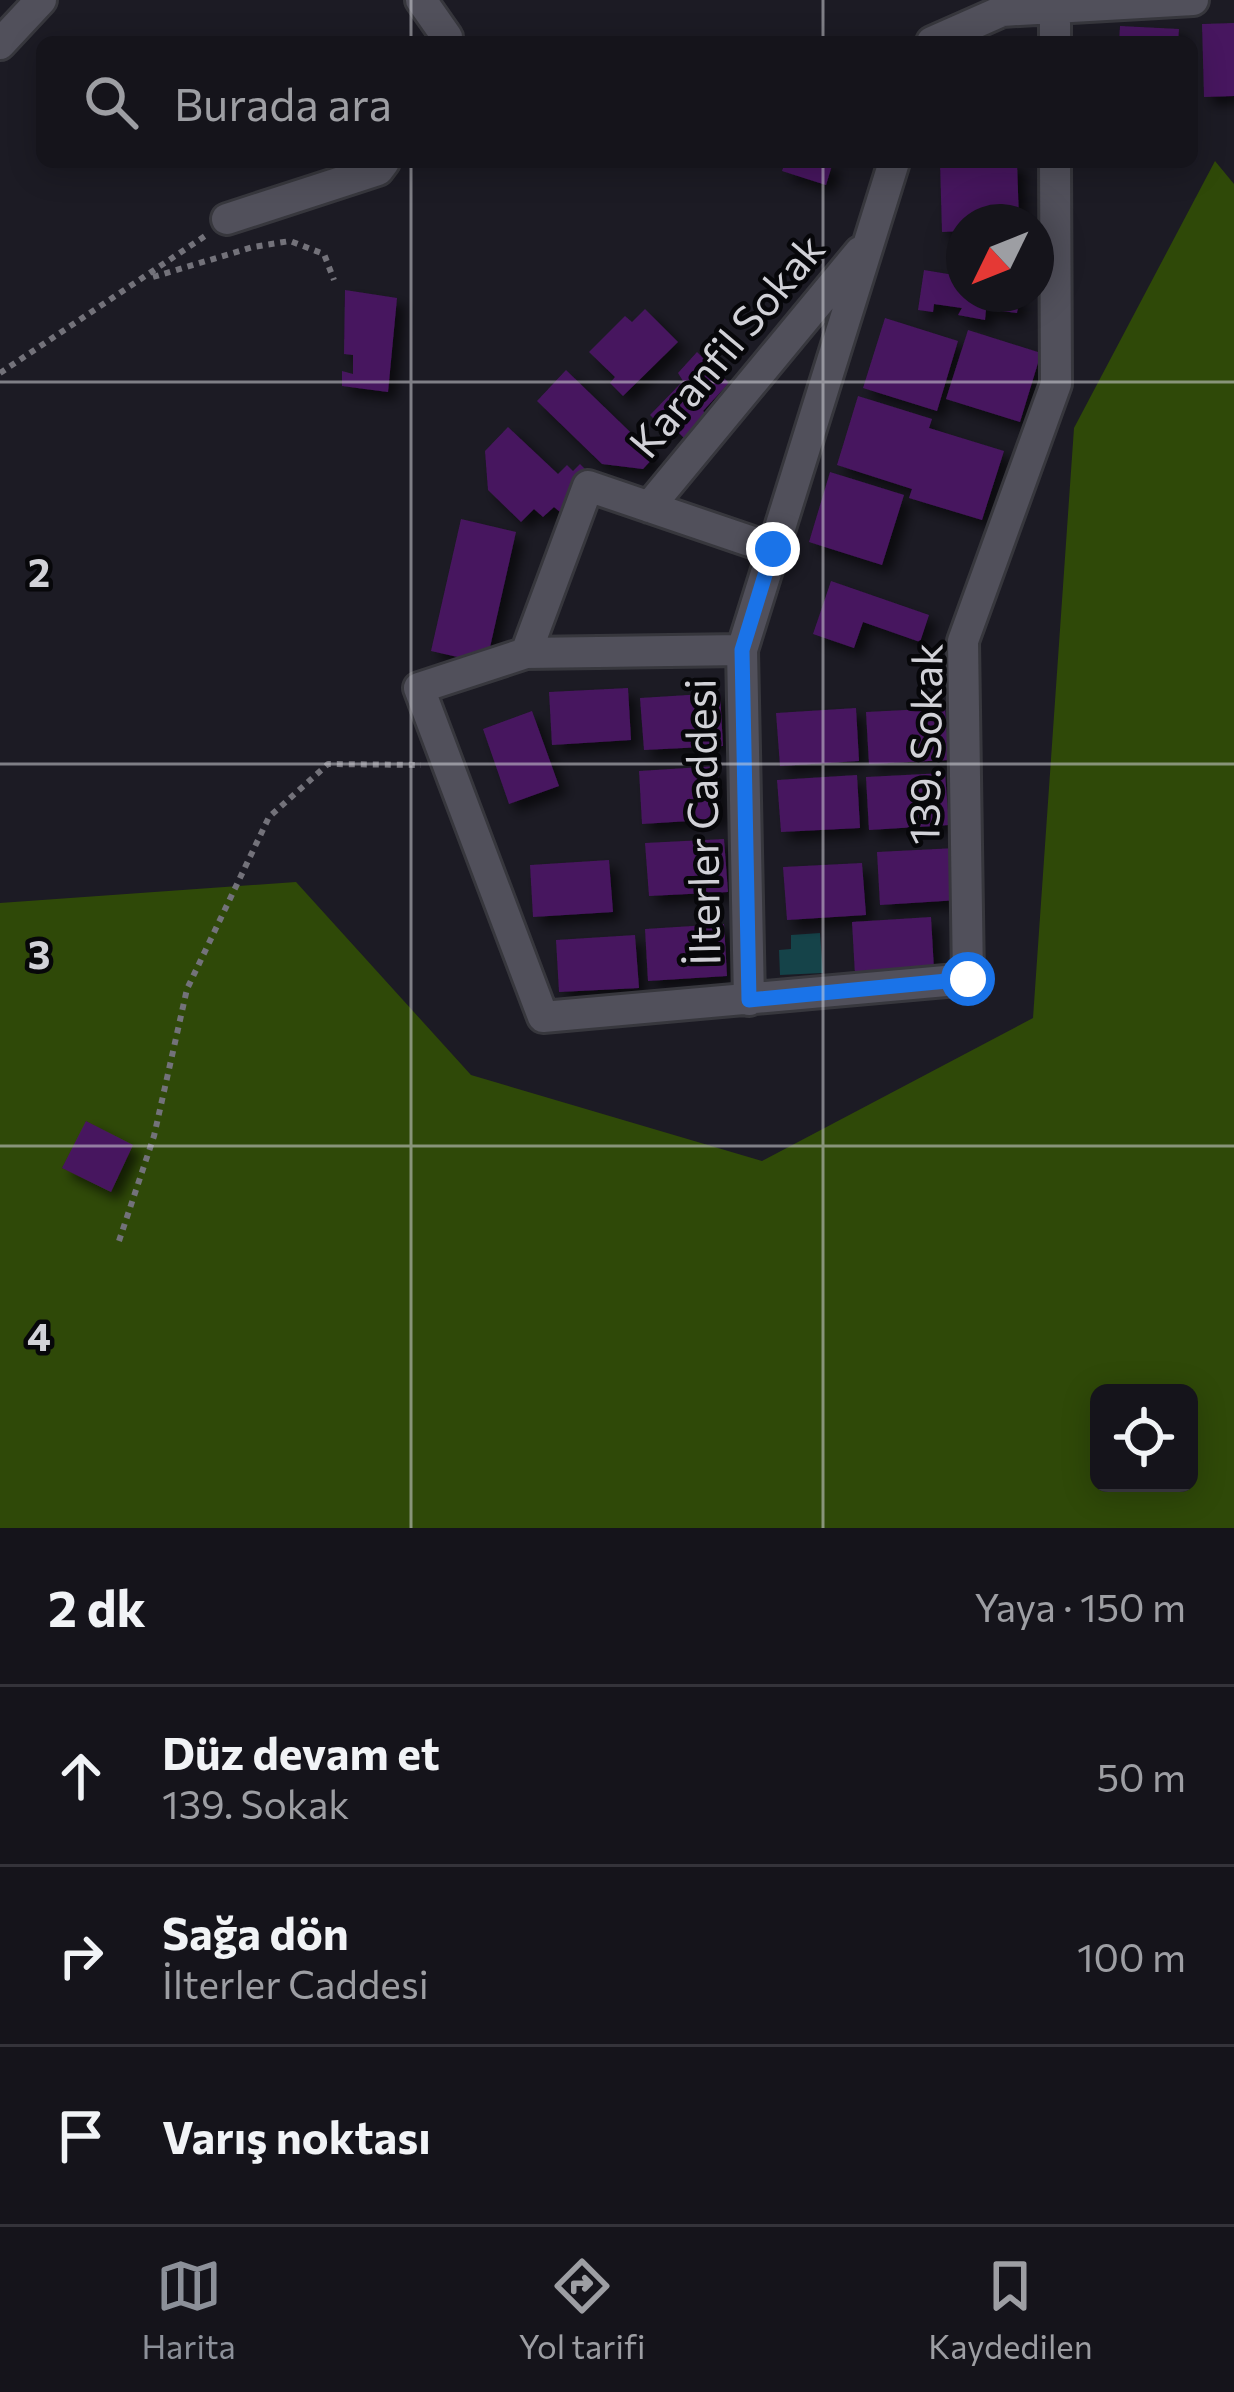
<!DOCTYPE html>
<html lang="tr">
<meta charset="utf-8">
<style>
:root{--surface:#15141b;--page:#222128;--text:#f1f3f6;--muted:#9d9ea3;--line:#34333a;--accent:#8c9099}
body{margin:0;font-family:Commissioner,sans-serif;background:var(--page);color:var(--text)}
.controls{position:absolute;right:36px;bottom:36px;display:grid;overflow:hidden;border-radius:18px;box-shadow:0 6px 30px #0003}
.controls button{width:108px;height:108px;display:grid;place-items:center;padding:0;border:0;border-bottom:3px solid var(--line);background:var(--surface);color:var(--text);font:60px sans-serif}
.compass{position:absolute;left:946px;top:204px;width:108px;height:108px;border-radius:50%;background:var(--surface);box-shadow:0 6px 30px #0003;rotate:227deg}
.stop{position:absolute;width:36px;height:36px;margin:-27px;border:9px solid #1a73e8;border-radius:50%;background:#fff}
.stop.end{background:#1a73e8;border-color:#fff;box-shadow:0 3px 12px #0008}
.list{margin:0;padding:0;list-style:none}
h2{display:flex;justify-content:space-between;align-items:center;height:156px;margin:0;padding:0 48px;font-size:51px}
h2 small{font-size:39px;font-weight:400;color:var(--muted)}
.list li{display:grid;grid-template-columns:78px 1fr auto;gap:36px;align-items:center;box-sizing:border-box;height:180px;padding:0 48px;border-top:3px solid var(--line)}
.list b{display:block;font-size:45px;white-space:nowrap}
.list p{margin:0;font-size:39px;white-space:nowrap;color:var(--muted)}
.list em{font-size:39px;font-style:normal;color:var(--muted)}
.icon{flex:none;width:66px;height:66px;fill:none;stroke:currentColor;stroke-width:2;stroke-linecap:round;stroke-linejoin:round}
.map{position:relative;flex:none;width:1234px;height:1528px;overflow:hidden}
.search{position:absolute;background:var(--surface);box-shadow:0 6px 30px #0003;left:36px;right:36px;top:36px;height:132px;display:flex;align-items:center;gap:30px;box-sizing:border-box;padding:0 42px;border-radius:18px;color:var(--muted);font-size:45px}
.sheet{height:696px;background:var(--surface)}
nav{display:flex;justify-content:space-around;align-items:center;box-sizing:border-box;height:168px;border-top:3px solid var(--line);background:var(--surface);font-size:33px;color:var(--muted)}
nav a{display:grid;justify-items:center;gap:6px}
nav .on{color:var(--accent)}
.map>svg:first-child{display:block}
.green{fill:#2f4908;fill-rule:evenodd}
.water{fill:#154349}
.building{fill:#47165e;filter:url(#shadow)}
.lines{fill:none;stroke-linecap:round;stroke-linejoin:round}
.minor-casing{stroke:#37373d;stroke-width:36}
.path{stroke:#73727a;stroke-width:6;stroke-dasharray:6 6;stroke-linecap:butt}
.minor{stroke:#51505b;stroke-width:30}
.route{stroke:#1a73e8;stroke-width:15}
.grid{fill:none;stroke:#d1d1d7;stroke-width:3;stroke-opacity:0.55}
.labels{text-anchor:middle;stroke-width:9;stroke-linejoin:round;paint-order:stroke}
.street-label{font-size:42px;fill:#d1d1d7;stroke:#07070a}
.grid-label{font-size:39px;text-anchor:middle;font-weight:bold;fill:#d1d1d7;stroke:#07070a;stroke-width:9;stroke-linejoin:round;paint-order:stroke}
</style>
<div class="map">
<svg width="1234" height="1528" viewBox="0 0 1234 1528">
<defs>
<filter id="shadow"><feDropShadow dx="8" dy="8" stdDeviation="6" flood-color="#0009"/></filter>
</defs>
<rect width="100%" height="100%" fill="#1c1b24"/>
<path class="green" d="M1215 161 1234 184V1528H0V903L296 882 471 1075 762 1161 1033 1018 1074 428ZM1099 1393H1189V1483H1099Z"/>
<path class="water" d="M820 933 823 973 780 975 779 950 791 949V935Z"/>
<path class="building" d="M1234 23V96L1204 97 1202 24Z
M1120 26 1179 29 1178 42H1119Z
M785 162H833L826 185 782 171Z
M940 162H1017L1019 222H964V231L942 232Z
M961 265 964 294H1020L1017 313 986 309 985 320 958 315 962 308 934 304 933 312 918 310 924 270 960 276Z
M345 290 397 298 388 392 342 386V371L353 374V355L344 354Z
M645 309 678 342 623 396 610 383 615 377 589 352 625 316 632 322Z
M885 318 958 341 937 411 863 388Z
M968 330 1041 353 1020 422 946 399Z
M697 352 729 383 703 411 713 419 689 443 671 425 666 431 650 415 683 381 678 373Z
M566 370 655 456 643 469 602 464 537 401Z
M858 396 932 419 929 428 1004 451 982 520 909 498 912 489 837 465Z
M508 427 558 474 567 465 573 471 580 464 593 477 560 512 554 507 543 517 534 509 521 522 488 490 485 451Z
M830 472 904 495 882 565 809 542Z
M461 519 516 532 488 656 473 652 471 660 431 651Z
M831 581 929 615 920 642 863 622 854 648 813 634Z
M628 688 631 740 552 745 549 692Z
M720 693 723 746 644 750 640 698Z
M856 708 859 761 780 766 776 713Z
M945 708 949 760 869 764 866 712Z
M532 711 559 786 509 804 483 729Z
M718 766 721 819 642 824 639 771Z
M945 773 949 825 869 830 866 777Z
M857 775 860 828 781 832 777 780Z
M724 839 728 892 649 896 645 843Z
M956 848 959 900 880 905 877 852Z
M609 860 613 912 533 917 530 865Z
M862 863 866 915 787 920 783 867Z
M931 917 934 970 855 975 852 922Z
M724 924 727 976 648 981 645 929Z
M635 935 639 988 559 992 556 940Z
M86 1121 133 1145 111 1192 62 1168Z"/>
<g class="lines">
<g class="minor-casing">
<path id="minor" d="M421 0 447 37 446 42
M1055 8V42
M932 42 1002 11 1193 0
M0 44 41 0
M227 219 378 170 384 162
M649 507 860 252
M742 650 526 653 419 688 543 1017 968 979 963 641 1056 384 1055 162
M526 653 588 486 773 549
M749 1000 742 650 894 162"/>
</g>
<path class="path" d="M153 277 253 247 290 241 324 254 334 280
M0 373 205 236
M119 1241 154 1136 187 989 269 817 328 764 421 765"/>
<use href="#minor" class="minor"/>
</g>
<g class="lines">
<path class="route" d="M773 549 742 650 749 1000 968 979"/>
</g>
<path class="grid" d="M411 0V42M823 0V42M411 162V1528M823 162V1528M0 382H1234M0 764H1234M0 1146H1234"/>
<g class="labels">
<g class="street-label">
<text transform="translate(727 346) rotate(-50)" y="15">Karanfil Sokak</text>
<text transform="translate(926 744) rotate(-89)" y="15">139. Sokak</text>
<text transform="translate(703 822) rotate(-91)" y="15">İlterler Caddesi</text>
</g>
</g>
<g class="grid-label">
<text x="39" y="587">2</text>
<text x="39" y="969">3</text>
<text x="39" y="1351">4</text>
</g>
</svg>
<div class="controls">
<button><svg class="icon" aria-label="locate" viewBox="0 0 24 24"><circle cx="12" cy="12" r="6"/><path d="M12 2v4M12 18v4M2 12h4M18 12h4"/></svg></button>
</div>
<svg class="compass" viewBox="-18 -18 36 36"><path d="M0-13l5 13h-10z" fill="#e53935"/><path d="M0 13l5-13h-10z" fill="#9d9ea3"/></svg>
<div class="stop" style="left:968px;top:979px"></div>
<div class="stop end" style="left:773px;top:549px"></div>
<div class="search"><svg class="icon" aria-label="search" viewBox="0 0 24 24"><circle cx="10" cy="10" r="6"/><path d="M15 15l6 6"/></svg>Burada ara</div>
</div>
<section class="sheet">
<h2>2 dk<small>Yaya · 150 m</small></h2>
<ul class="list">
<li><svg class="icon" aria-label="ahead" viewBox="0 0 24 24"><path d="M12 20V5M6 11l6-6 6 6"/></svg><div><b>Düz devam et</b><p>139. Sokak</p></div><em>50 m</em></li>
<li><svg class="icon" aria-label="right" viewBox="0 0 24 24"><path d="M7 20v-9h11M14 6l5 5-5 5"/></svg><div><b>Sağa dön</b><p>İlterler Caddesi</p></div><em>100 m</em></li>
<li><svg class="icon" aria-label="arrive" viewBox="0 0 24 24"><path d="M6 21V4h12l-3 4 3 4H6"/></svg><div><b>Varış noktası</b></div></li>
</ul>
</section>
<nav>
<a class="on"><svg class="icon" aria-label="map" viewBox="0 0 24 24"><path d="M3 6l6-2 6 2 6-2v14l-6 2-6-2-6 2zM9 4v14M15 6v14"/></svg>Harita</a>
<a><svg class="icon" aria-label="directions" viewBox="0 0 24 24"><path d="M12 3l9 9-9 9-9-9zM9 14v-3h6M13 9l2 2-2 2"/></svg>Yol tarifi</a>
<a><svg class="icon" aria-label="saved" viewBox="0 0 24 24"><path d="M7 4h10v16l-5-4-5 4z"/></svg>Kaydedilen</a>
</nav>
